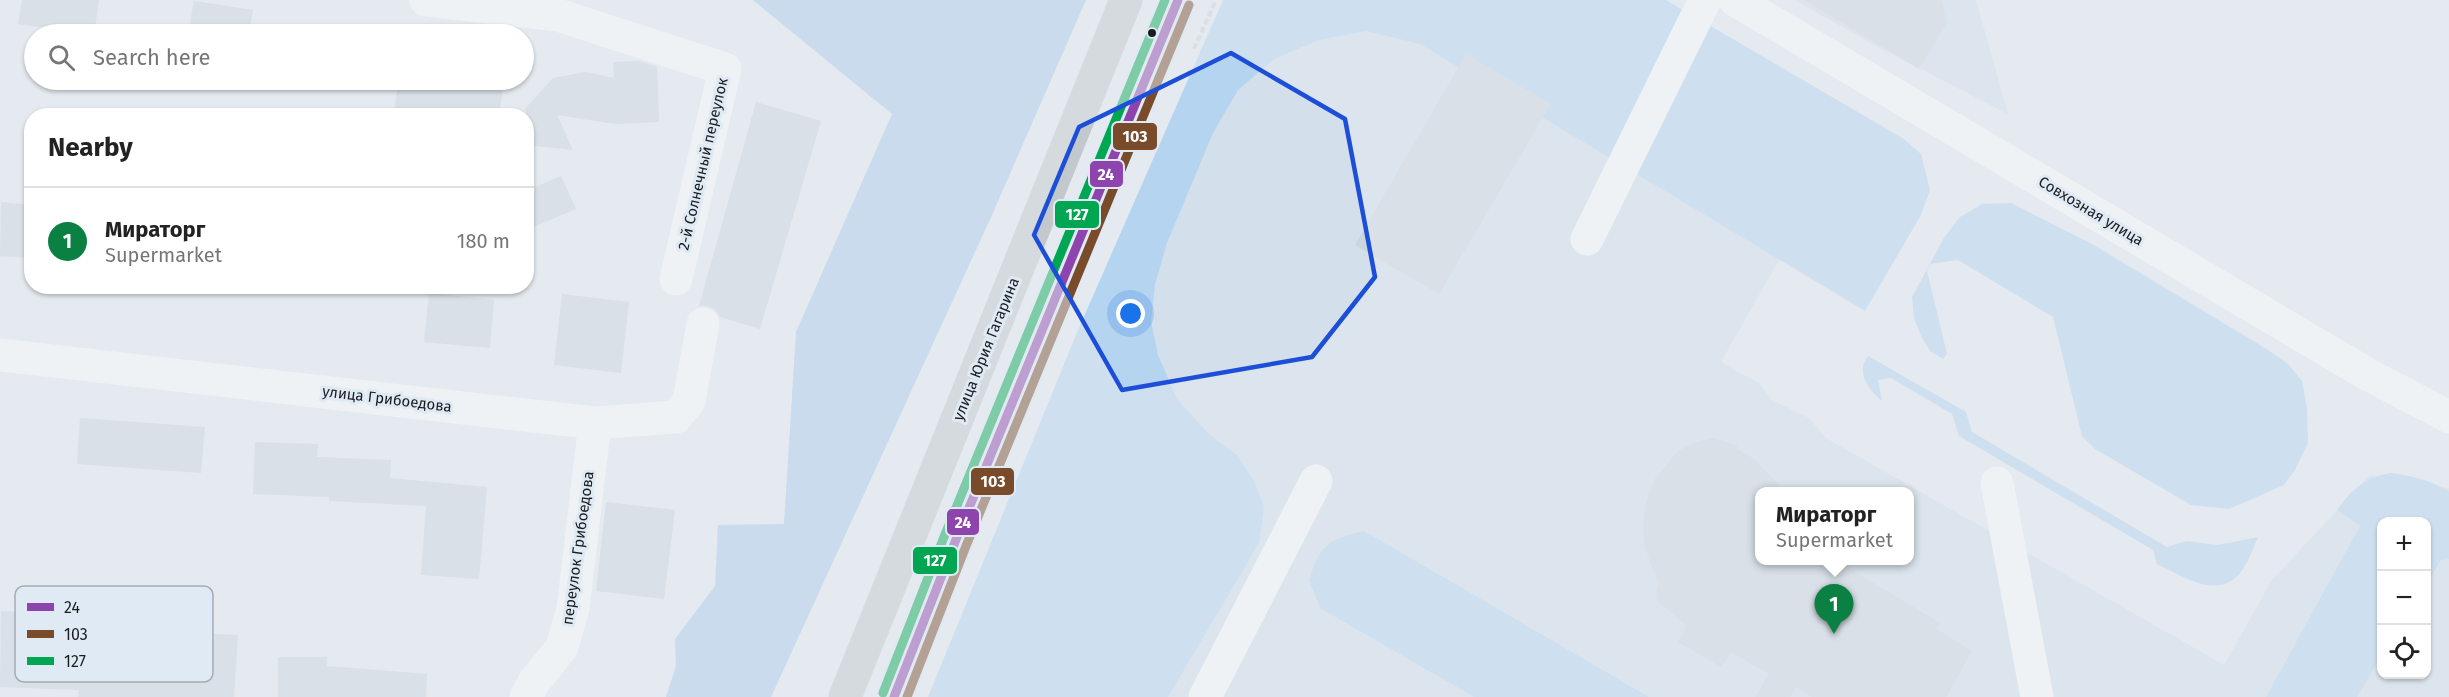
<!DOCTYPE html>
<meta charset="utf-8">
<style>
:root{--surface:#fff;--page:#f6f6f6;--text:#222;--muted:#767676;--line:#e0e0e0;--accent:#0b8043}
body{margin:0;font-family:"Fira Sans",sans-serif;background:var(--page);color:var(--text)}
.controls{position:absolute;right:18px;bottom:18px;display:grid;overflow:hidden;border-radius:12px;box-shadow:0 2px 4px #0004}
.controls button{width:54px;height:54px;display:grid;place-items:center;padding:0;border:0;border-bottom:2px solid var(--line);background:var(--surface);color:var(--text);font:30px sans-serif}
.you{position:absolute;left:1131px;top:314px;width:21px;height:21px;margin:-15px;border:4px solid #fff;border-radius:50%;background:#1a73e8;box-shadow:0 0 0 9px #1a73e833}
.badge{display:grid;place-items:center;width:39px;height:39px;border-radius:50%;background:var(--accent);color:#fff;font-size:20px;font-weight:700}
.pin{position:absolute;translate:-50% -50px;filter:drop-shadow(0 2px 3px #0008)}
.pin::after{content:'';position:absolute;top:32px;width:21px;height:18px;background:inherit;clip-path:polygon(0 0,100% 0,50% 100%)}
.popup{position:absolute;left:1755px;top:487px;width:159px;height:78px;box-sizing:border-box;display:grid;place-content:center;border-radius:12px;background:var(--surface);filter:drop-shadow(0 2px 4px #0005);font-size:20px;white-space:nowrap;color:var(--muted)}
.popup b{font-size:22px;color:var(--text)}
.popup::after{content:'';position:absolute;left:50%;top:100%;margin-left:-12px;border:12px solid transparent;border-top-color:var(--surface)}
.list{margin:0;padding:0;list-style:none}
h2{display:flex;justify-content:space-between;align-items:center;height:78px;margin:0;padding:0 24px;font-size:26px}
h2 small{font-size:20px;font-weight:400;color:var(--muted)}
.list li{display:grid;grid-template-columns:39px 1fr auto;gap:18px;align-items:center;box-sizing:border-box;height:108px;padding:0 24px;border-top:2px solid var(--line)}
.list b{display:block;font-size:22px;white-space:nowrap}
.list p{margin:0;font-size:20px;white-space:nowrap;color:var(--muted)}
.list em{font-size:20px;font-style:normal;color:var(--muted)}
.icon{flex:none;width:33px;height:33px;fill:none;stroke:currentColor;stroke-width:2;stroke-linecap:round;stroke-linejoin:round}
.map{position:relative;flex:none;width:2449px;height:697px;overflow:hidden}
.search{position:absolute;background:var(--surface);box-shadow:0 2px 4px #0004;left:24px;top:24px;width:510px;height:66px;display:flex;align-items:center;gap:15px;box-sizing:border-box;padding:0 21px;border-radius:33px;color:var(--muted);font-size:22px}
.panel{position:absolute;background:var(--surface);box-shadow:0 2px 4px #0004;left:24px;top:108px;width:510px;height:186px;border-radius:24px}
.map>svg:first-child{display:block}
.built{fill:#d3dfea;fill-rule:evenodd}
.green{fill:#b4d4f0}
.forest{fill:#a9cbe9}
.building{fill:#ccd4dd}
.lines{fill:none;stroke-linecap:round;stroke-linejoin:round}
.path{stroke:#d2d4d5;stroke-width:4;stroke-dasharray:6 3;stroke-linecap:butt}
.minor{stroke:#fbfcfd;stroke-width:33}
.major{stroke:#c3c8cc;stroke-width:33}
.bus-1-casing{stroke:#dfeaf4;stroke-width:14}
.bus-2-casing{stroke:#dfeaf4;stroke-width:14}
.bus-3-casing{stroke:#dfeaf4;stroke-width:14}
.bus-1{stroke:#8e44ad;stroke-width:9}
.bus-2{stroke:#7a4b2a;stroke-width:9}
.bus-3{stroke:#00a651;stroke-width:9}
.marked{fill:none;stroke:#1d4ed8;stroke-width:4.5;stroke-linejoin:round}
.bus-dot{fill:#191d20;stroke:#dfeaf4;stroke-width:2}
.labels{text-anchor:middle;stroke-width:6;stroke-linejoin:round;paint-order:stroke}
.street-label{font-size:15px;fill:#191d20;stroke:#dfeaf4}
.key{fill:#dfeaf4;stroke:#a4acb4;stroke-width:1.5}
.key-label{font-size:16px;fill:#191d20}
.line-badge{stroke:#dfeaf4;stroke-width:2}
.badge-label{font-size:16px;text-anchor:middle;font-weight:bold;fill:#fff}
</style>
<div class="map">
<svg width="2449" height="697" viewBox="0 0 2449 697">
<rect width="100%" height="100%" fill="#e4eaef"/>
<path class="built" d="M1266 0 1842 149 1721 362 1760 384 1772 400 1809 418 1826 438 2224 665 2272 580 2370 475 2449 488V697H982ZM1759 492H1909V560H1759ZM2382 522H2426V674H2382Z
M1795 0H1976L2008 114 1874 45Z"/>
<path class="green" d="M1223 0H1666L1904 139 1921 154 1930 190 1921 215 1865 311 1420 44 1366 31 1319 40 1274 59 1238 90 1213 133 1167 243 1155 284 1151 322 1158 355 1177 399 1210 435 1238 456 1255 483 1264 507 1259 543 1168 697H928L1078 330Z
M2011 203 2092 244 2265 348 2288 364 2302 381 2307 408 2308 443 2295 470 2284 485 2229 509 2191 505 2095 449 2082 436 2053 317 1958 260 1930 264 1927 271 1947 354 1943 359 1930 351 1921 336 1914 318 1912 297 1944 238 1960 217 1982 204Z
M1868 356 1966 412 1972 432 2167 547 2186 541 2218 545 2258 537C2252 551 2245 573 2231 581 2209 595 2177 573 2157 564L2153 550 1959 436 1952 414 1891 378 1878 380 1882 401C1869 390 1855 373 1868 356Z
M2391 473C2413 476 2431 480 2449 492V559L2441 560 2427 583 2426 522H2382L2381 656 2357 697H2266L2360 526 2337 510C2353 488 2364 478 2391 473Z
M1364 531 1649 697H1474L1320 608 1309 580C1320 545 1328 539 1364 531Z"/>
<path class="forest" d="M753 0H1086L992 215 771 697H666L676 666 675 639 715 586 718 525 784 524 796 332 892 114Z"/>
<path class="building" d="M22 0H99L94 34 18 24Z
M1804 0H1941L1947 23 1919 69Z
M194 1 253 10 249 34H188Z
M1466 54 1551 104 1439 294 1355 245Z
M639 61 657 67 659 122 615 124 557 115 573 150 526 145V110H524L553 78 586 72 614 78 613 62Z
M399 80H504L499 116H393Z
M756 102 821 121 760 329 720 317 715 309 707 306H699Z
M561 176 576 209 526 230V191Z
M1 202 32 205V258L0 256Z
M429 293 494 300 490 348 424 342Z
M562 294 629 302 621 373 554 365Z
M80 418 205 427 201 473 77 464Z
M1713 438 1737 445V449L1756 460 1785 492H1759V561H1837L1940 623 1937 629 1972 651 1946 697H1812L1796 687 1790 697H1755L1769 674 1731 652 1721 667 1678 642 1687 626 1658 602 1656 595 1659 582 1653 570 1645 547 1643 529 1645 507 1654 480 1678 451 1695 442Z
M255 442 318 444 317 457 391 460 390 478 487 487 479 579 421 575 426 506 329 501V497L253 494Z
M606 502 675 510 664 599 596 591Z
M1 611 60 613 59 647 176 651 177 632 238 635 234 697H78L79 690 0 687Z
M278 657H327V666L427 674 426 697H278Z"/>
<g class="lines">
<path class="path" d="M1194 49 1216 0"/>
<path class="minor" d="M426 0 558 15 725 69 676 279
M1735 0 2367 374 2449 417
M1587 239 1705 0
M0 355 595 423 676 417 689 401 703 324
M1997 483 2037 697
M526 697 534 682 562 647 573 609 595 423
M1205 697 1316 481"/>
<path class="major" d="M845 697 1126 0
M894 697 955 542 1178 0"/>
<g class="bus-1-casing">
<path id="bus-1" d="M894 697 955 542 1178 0"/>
</g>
<g class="bus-2-casing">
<path id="bus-2" d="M907 697 966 546 1189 5"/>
</g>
<g class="bus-3-casing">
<path id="bus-3" d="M883 693 944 537 1165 0"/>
</g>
<use href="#bus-1" class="bus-1"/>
<use href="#bus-2" class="bus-2"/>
<use href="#bus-3" class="bus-3"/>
</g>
<path d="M0 0H2449V697H0ZM1231 53 1345 119 1375 277 1312 357 1122 390 1034 235 1079 127Z" fill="#e4eaef" fill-opacity=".55" fill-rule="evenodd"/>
<path class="marked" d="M1231 53 1345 119 1375 277 1312 357 1122 390 1034 235 1079 127Z"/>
<circle class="bus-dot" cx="1152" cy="33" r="5"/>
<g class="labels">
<g class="street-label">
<text transform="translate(703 164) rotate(-77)" y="5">2-й Солнечный переулок</text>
<text transform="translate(2091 211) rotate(31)" y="5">Совхозная улица</text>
<text transform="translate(986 349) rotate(-68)" y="5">улица Юрия Гагарина</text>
<text transform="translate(387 399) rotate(7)" y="5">улица Грибоедова</text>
<text transform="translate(578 548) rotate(-82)" y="5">переулок Грибоедова</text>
</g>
</g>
<rect x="15" y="586" width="198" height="96" rx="9" class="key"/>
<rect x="27" y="603" width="27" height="8" fill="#8e44ad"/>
<rect x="27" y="630" width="27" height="8" fill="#7a4b2a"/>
<rect x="27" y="657" width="27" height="8" fill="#00a651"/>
<g class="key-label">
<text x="64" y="613">24</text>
<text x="64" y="640">103</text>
<text x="64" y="667">127</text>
</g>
<g class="line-badge">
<rect x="1112" y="122" width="46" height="29" rx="6" fill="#7a4b2a"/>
<rect x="1089" y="160" width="35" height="28" rx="6" fill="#8e44ad"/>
<rect x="1054" y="200" width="46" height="29" rx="6" fill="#00a651"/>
<rect x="970" y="467" width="45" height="29" rx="6" fill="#7a4b2a"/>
<rect x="946" y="508" width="34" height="28" rx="6" fill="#8e44ad"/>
<rect x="912" y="546" width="46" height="29" rx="6" fill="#00a651"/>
</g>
<g class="badge-label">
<text x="1135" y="142">103</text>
<text x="1106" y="180">24</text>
<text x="1077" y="220">127</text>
<text x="993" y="487">103</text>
<text x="963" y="528">24</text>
<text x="935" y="566">127</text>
</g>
</svg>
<div class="controls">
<button>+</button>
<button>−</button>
<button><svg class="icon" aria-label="locate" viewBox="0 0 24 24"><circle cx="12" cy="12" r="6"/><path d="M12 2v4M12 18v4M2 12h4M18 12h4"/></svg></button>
</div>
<div class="you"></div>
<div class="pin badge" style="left:1834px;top:634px">1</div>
<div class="popup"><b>Мираторг</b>Supermarket</div>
<div class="search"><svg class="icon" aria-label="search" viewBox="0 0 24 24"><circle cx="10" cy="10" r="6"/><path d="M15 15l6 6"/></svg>Search here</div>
<section class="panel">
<h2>Nearby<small></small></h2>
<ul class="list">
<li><span class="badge">1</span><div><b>Мираторг</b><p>Supermarket</p></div><em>180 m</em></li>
</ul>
</section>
</div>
